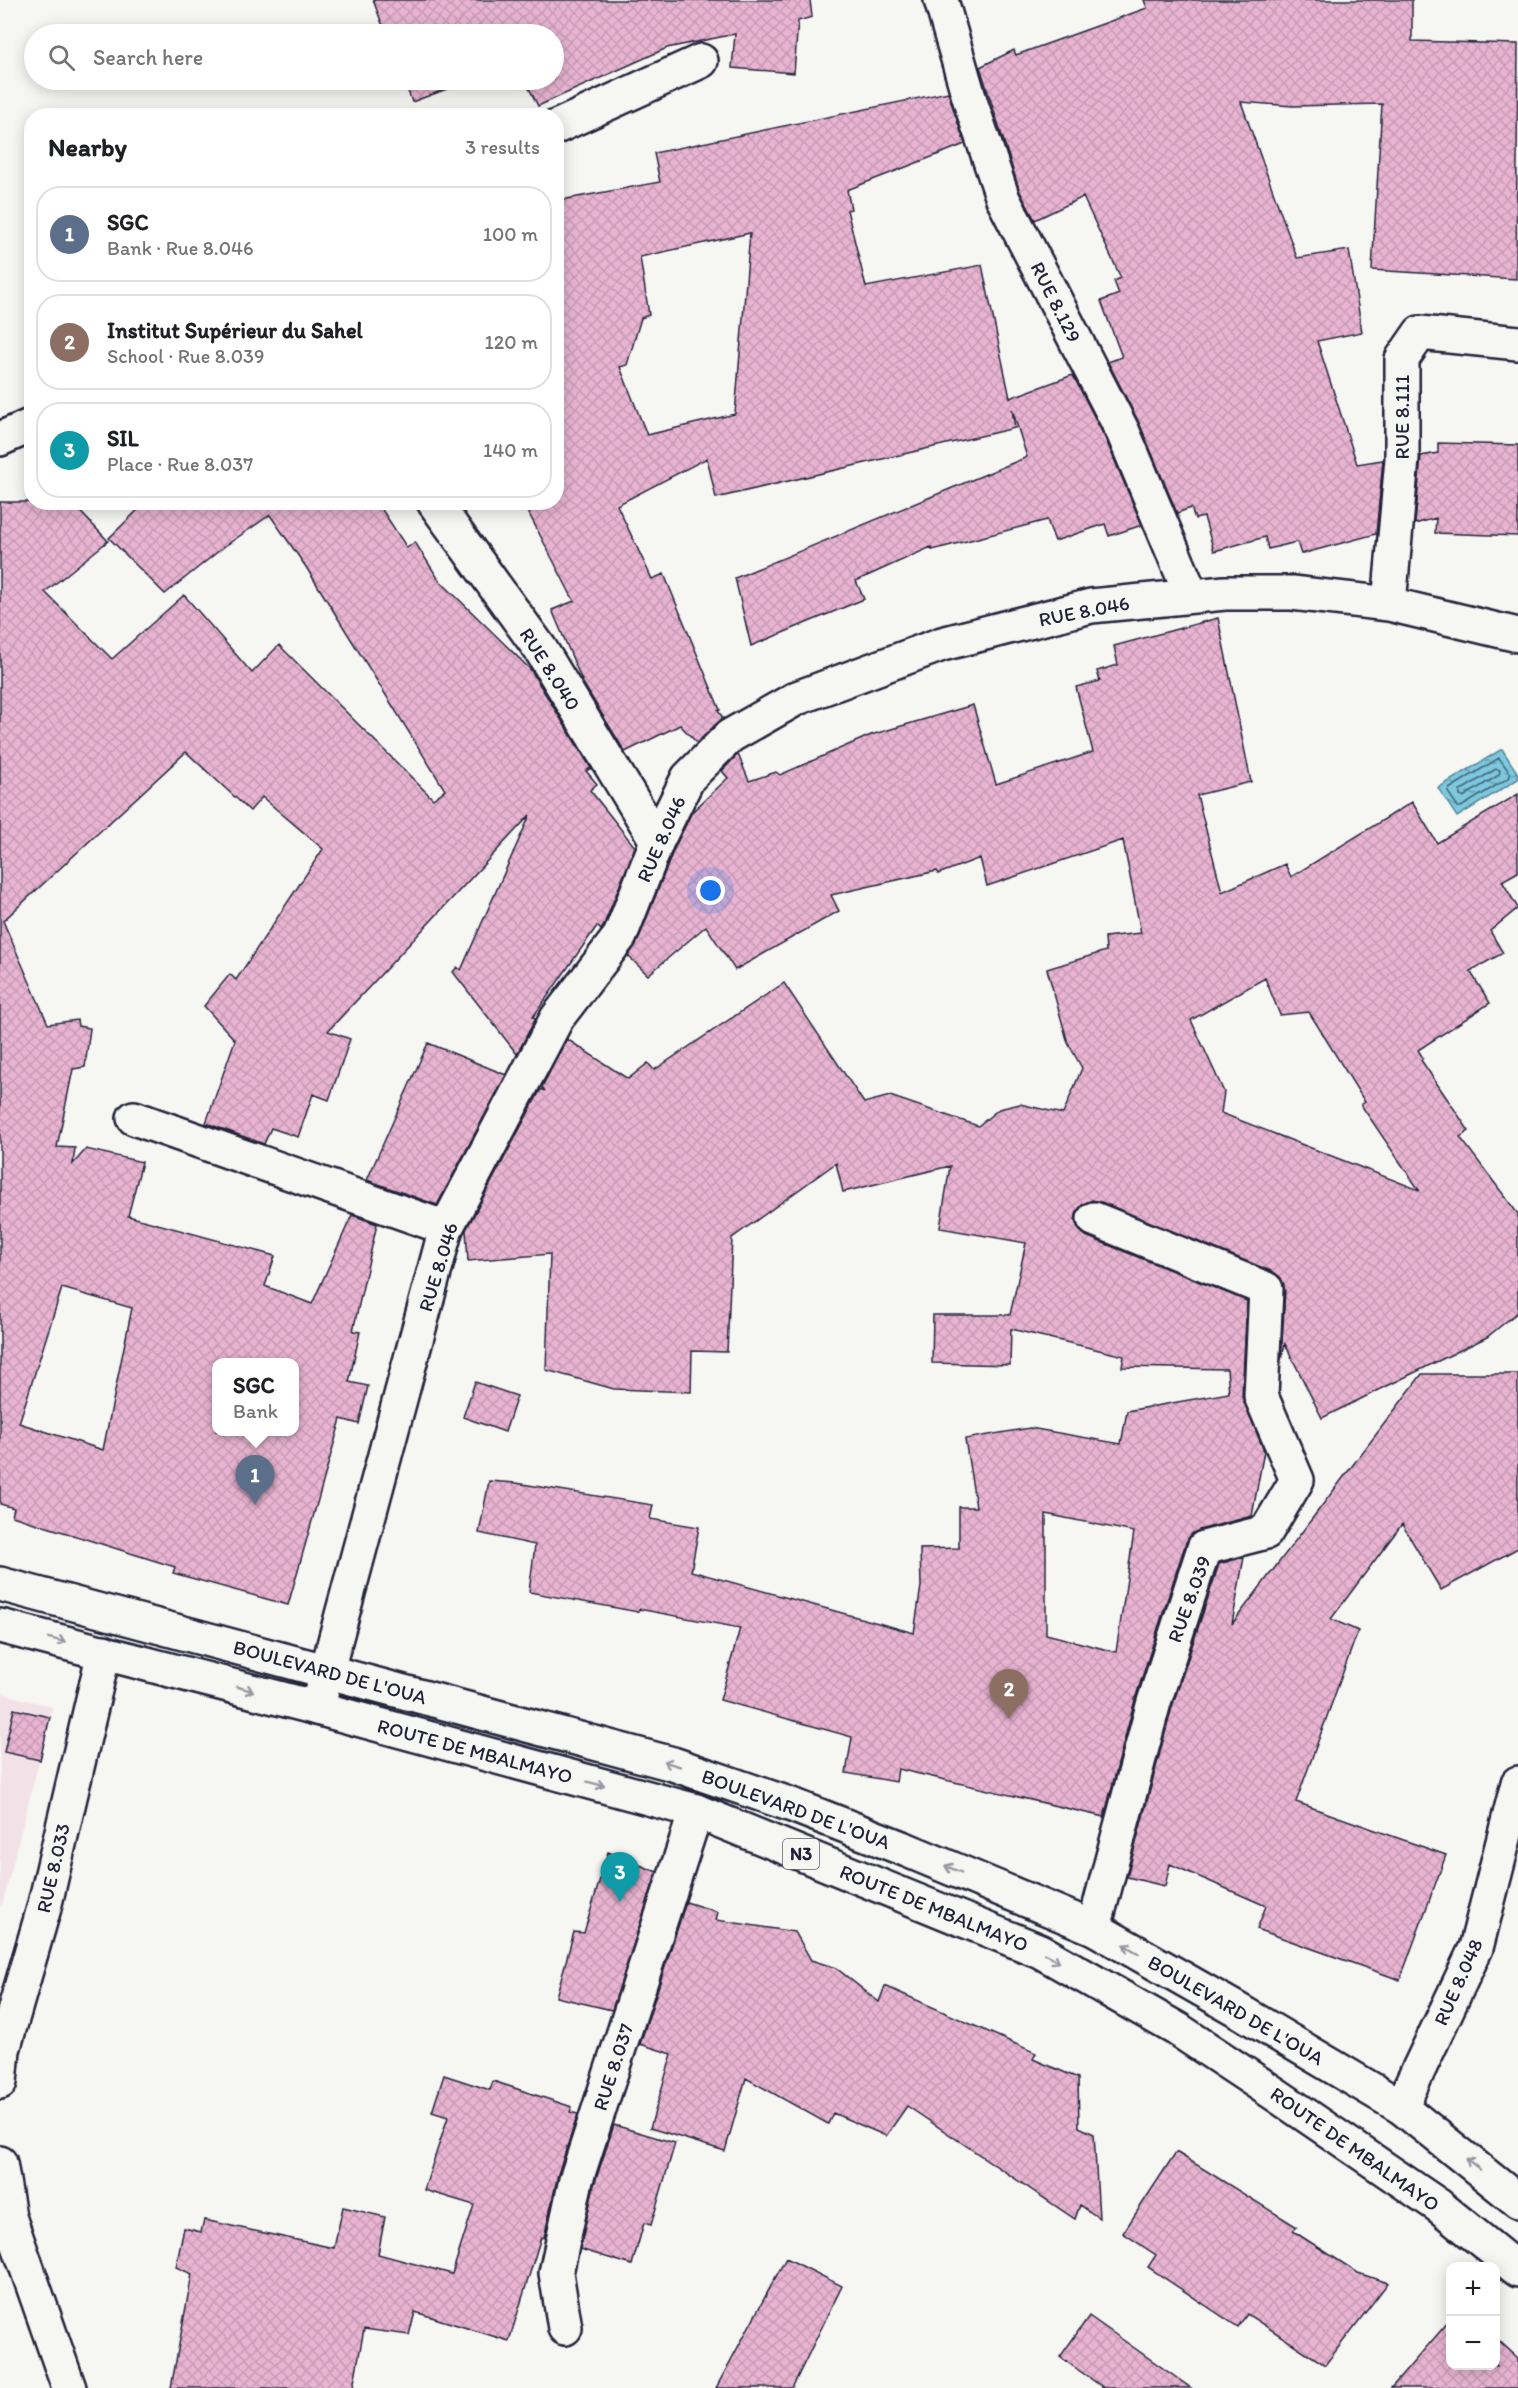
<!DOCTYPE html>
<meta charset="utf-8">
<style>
:root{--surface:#fff;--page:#f6f6f6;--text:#202124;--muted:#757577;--line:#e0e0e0;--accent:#0b8043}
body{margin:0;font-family:Itim,sans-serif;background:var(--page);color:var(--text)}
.controls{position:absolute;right:18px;bottom:18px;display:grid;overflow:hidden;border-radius:12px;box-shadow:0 3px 15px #0003}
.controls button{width:54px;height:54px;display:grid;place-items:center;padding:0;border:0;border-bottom:2px solid var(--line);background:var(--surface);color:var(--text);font:30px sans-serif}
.you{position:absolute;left:711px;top:891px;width:21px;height:21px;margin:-15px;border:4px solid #fff;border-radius:50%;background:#1a73e8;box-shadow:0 0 0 9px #1a73e833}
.badge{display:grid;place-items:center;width:39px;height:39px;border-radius:50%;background:var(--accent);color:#fff;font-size:20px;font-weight:700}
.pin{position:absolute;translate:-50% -50px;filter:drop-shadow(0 2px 3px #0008)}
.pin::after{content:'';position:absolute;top:32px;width:21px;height:18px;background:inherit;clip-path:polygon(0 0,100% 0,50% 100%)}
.popup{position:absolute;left:212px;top:1358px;width:87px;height:78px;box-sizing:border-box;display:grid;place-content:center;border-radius:12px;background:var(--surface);filter:drop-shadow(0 2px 4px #0005);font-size:20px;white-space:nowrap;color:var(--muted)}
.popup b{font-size:22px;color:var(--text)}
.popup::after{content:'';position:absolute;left:50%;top:100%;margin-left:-12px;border:12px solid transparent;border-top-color:var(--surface)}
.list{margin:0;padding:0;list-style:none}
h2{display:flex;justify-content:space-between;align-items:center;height:78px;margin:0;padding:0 24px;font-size:26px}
h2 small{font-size:20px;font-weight:400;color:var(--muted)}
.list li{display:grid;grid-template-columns:39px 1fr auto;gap:18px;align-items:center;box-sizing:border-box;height:96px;margin:0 12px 12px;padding:0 12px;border:2px solid var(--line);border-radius:24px}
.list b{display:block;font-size:22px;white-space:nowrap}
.list p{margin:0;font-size:20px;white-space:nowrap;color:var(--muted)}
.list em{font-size:20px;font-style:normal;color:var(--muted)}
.icon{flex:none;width:33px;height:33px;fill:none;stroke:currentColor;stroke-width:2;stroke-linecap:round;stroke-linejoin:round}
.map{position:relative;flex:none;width:1518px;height:2388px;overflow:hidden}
.search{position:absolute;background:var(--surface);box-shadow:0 3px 15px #0003;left:24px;top:24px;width:540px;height:66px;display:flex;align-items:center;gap:15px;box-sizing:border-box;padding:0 21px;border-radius:33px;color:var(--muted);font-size:22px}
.panel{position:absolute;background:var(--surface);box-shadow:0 3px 15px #0003;left:24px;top:108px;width:540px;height:402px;border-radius:24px}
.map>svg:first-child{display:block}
.built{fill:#f2e2e8}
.water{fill:url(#water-ripples);stroke:#58869c;stroke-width:1.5}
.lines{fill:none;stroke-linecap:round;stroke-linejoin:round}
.shore{stroke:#46647b;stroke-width:1.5}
.building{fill:url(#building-cross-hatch);stroke:#22223b;stroke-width:1.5;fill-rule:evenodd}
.minor-casing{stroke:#22223b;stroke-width:38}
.trunk-casing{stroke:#22223b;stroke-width:38}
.minor{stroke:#f6f6f2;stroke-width:33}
.trunk{stroke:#f6f6f2;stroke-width:33}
.oneway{stroke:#9797a0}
.labels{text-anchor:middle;stroke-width:5;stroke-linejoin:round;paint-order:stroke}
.shield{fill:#f6f6f2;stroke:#626272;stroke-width:1.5}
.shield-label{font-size:18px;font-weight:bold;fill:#22223b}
.street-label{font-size:20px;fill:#22223b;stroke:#f6f6f2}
</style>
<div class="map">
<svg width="1518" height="2388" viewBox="0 0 1518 2388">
<defs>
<pattern id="water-ripples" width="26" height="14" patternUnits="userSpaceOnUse" patternTransform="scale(1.5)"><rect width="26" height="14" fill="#7cc8dc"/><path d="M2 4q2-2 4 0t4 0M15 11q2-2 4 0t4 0" fill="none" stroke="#65a2b4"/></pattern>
<pattern id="building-cross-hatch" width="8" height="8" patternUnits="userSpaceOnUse" patternTransform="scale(1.5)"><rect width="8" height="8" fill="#e8b4d1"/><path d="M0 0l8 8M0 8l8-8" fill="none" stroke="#c79ab4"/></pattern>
</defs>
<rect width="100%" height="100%" fill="#f6f6f2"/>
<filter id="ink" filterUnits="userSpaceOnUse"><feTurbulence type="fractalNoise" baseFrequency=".0167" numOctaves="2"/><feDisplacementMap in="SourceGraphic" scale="12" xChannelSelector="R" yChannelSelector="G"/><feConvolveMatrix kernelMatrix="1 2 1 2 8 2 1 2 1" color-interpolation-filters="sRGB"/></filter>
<g filter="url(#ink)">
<path class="built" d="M0 1693 53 1707 2 1906 0 1905Z"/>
<path class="water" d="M1502 749 1518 774V779L1457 817 1438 788Z"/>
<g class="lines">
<path class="shore" d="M1499 758 1510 773V777L1461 807H1458L1448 792 1449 789Z
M1496 769 1500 770 1499 775 1463 797 1460 796V791Z"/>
</g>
<path class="building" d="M373 0H810L812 17 798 21 794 73 732 68 735 34 667 48 538 106 525 80H554V34H386Z
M1144 0H1412V41L1518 44 1516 279 1372 270 1382 104 1293 106 1241 102 1297 258 1349 250 1362 332 1317 341 1357 464 1383 460 1376 534 1301 554 1297 542 1268 549 1265 537 1214 551 1204 517 1195 519 1191 508 1177 513 1140 425 1108 362 1122 357 1101 301 1119 294 1114 281 1121 278 1083 197 1035 220 1020 192 980 67 1014 50 1016 55 1147 8Z
M404 80H471L412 102Z
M948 92 965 144 847 190 851 209 847 210 866 287 982 265 1010 398 1073 375 1106 440 1142 525 1109 536 1105 524 1055 541 1047 520 932 550 931 547 856 581 864 599 751 646 735 578 1027 457 1012 409 1015 428 716 498 707 458 617 505 652 579 664 574 720 710 718 711 723 718 697 743 680 725 625 752 583 683 552 610 574 601 523 502H556V201L660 182 654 153ZM750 233 735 414 647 435 620 367 627 365 641 318 649 315 640 257Z
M1438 443 1518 445V536L1435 533 1436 518 1415 524 1421 456 1438 453Z
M0 502H71L108 541 45 592 112 659 184 595 252 673 279 645 433 799 445 790 306 567 270 515 225 546 165 594 109 538 146 502H377L407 548 415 542 439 580 530 669 591 768 586 771 597 784 590 790 635 847 603 927 601 930 597 926 533 1017 536 1018 517 1054 453 972 457 967 461 970 530 815 328 1031 350 1039 329 1100 313 1094 298 1137 271 1128 264 1144 206 1123 235 1040 204 1006 230 974 236 980 323 849 262 797 250 811 186 752 3 921 48 1024 77 1020 78 1026 90 1028 85 1067 73 1069 57 1147 75 1148 73 1164 86 1149 142 1162 128 1216 275 1256 265 1286 312 1304 352 1215 377 1224 353 1331 360 1332 349 1382 368 1386 359 1424 341 1419 288 1605 173 1573 175 1567 12 1516 14 1508 0 1504ZM62 1288 132 1308 103 1450 19 1423ZM216 1362H294V1431H216Z
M1218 618 1251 782 1197 795 1222 892 1285 864 1291 877 1412 802 1437 843 1518 794V872L1502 881 1518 908 1490 931 1503 953 1470 971 1490 1003 1418 1050 1423 1058 1421 1060 1469 1131 1460 1137 1518 1214V1312L1487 1337 1322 1418 1285 1344 1281 1360 1285 1290 1281 1278 1273 1272 1101 1202 1092 1200 1083 1204 1077 1211 1075 1221 1079 1230 1086 1236 1247 1301 1242 1396 1264 1451 1252 1516 1199 1530 1192 1534 1186 1542 1136 1696 1104 1817 898 1769 896 1782 846 1773 852 1737 720 1700 740 1628 639 1609 638 1612 529 1592 535 1545 479 1533 489 1481 516 1483 653 1505 650 1519 699 1527 691 1571 914 1633 921 1586 920 1549 959 1548V1507H976L965 1439 1030 1428 1121 1444 1127 1411 1229 1393 1227 1369 1122 1367 1124 1356 1011 1329 1010 1365 932 1363 933 1315H1010L1026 1243 940 1228 950 1166 843 1192 836 1163 732 1238 727 1352 692 1351 691 1392 614 1389 546 1370 550 1254 468 1261 466 1230 541 1089 545 1091 542 1087 567 1039 628 1079 648 1063 654 1070 784 983 864 1103 890 1096 978 1126 999 1109 1020 1104 1063 1114 1082 1068 1068 1043 1047 969 1106 951 1105 937 1141 933 1123 840 987 886 980 858 938 874 937 871 831 895 839 911 735 970 706 926 648 975 628 956 637 943 674 849 692 812 728 778 722 771 738 754 749 781 776 772 780 775 871 735 973 705 996 784 1093 752 1076 687 1100 681 1097 671 1118 665 1114 646ZM1265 978 1280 1015 1309 1012 1365 1102 1361 1105 1419 1190 1221 1113 1224 1092 1191 1020ZM1046 1514 1134 1532 1116 1652 1046 1634Z
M428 1043 506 1075 437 1205 367 1180Z
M1422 1374H1518V1548L1441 1590 1402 1524 1331 1619 1358 1631 1296 1802 1446 1855 1400 1980 1257 1929 1266 1906 1170 1864 1165 1886 1127 1877 1172 1707 1219 1564 1244 1557 1232 1624Z
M475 1382 517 1396 505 1432 463 1417Z
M14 1709 50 1717 40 1760 4 1752Z
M608 1852 657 1872 612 2010 556 1997 574 1932 584 1933Z
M686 1902 718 1912 716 1920 795 1932 811 1960 836 1968 879 2002 885 1986 1036 2053 1033 2059 1078 2078 1079 2127 1094 2134 1099 2218 1080 2205 1075 2219 907 2106 886 2136 833 2113 828 2124 746 2078 725 2151 650 2128 672 2054 640 2044Z
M444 2075 490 2090 493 2081 572 2107 570 2112 578 2114 558 2174 544 2238 541 2237 509 2341 415 2312 409 2335 364 2329 353 2388H171L192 2274 176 2267 184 2228 201 2232 204 2220 334 2248 343 2207 385 2217 378 2254 452 2274 474 2205 424 2190 448 2117 432 2112Z
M614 2125 675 2143 651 2225 644 2223 632 2265 580 2249 594 2185Z
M1176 2152 1297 2227 1293 2231 1358 2273 1388 2283 1325 2365 1247 2314 1238 2327 1148 2267 1156 2255 1123 2233Z
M786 2258 842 2286 792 2388H716Z
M1089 2316 1191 2388H1104L1060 2357Z
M1450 2320V2366H1496V2338L1518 2358V2388H1391Z"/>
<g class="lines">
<g class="minor-casing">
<path id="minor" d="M941 0 971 104 1003 199 1123 432 1191 595
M556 127 701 61
M0 439 32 425
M434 502 541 650 657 841
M1389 604 1402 459V359L1420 333 1518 343
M134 1118 446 1228
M1094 1219 1266 1289 1261 1396 1297 1480 1266 1532 1204 1548 1154 1702 1094 1928
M317 1708 446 1228 557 1018 620 936 657 841 688 778 730 736 797 698 942 644 1091 606 1225 593H1292L1389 604 1518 635
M0 2082 3 2050 44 1908 104 1652
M1401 2107 1476 1948 1518 1783
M0 2163 9 2217 69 2388
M565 2328 556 2273 576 2180 696 1811"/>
</g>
<g class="trunk-casing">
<path id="trunk" d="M0 1584 673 1764 792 1805 907 1850 1094 1928 1236 2009 1401 2107 1518 2201
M0 1626 317 1708 696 1811 1040 1951 1177 2029 1275 2094 1439 2206 1518 2270"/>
</g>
<use href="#minor" class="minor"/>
<use href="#trunk" class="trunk"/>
</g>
<defs><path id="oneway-shaft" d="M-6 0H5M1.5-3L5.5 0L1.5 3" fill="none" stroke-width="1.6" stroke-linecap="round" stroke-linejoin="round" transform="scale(1.5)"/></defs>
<g class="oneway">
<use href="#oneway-shaft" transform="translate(57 1640) rotate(14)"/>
<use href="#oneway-shaft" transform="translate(245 1689) rotate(15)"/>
<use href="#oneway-shaft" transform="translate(672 1764) rotate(-163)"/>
<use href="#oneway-shaft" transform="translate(596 1784) rotate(15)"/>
<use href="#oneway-shaft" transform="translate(953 1869) rotate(-157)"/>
<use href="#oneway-shaft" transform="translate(1131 1949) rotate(-150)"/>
<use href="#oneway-shaft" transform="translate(1052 1958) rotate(30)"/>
<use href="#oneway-shaft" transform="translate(1473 2164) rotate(-141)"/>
</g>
</g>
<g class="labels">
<rect class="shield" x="783" y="1839" width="36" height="30" rx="4.5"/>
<g class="shield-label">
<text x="801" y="1860">N3</text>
</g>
<g class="street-label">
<text transform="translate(1056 302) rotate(63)" y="7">RUE 8.129</text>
<text transform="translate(1402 417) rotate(-90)" y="7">RUE 8.111</text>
<text transform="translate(1084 611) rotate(-11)" y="7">RUE 8.046</text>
<text transform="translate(550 669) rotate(57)" y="7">RUE 8.040</text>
<text transform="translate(661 839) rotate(-66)" y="7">RUE 8.046</text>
<text transform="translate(438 1267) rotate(-73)" y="7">RUE 8.046</text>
<text transform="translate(1189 1599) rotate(-70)" y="7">RUE 8.039</text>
<text transform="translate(330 1672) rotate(15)" y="7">BOULEVARD DE L'OUA</text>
<text transform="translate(475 1751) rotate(15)" y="7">ROUTE DE MBALMAYO</text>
<text transform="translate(796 1809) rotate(20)" y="7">BOULEVARD DE L'OUA</text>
<text transform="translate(53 1868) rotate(-77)" y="7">RUE 8.033</text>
<text transform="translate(934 1908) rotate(22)" y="7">ROUTE DE MBALMAYO</text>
<text transform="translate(1458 1982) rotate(-66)" y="7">RUE 8.048</text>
<text transform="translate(1236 2010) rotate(30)" y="7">BOULEVARD DE L'OUA</text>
<text transform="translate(613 2067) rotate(-72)" y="7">RUE 8.037</text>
<text transform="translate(1355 2149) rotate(35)" y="7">ROUTE DE MBALMAYO</text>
</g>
</g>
</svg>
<div class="controls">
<button>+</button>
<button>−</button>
</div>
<div class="you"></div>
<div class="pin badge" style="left:255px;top:1505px;background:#5c6f8a">1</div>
<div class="popup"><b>SGC</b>Bank</div>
<div class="pin badge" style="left:1009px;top:1719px;background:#8d6e63">2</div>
<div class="pin badge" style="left:620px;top:1902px;background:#0f9aa8">3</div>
<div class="search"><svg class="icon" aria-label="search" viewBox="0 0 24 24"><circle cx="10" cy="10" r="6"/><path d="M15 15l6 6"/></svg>Search here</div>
<section class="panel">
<h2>Nearby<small>3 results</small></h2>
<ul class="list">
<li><span class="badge" style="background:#5c6f8a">1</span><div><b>SGC</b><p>Bank · Rue 8.046</p></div><em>100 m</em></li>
<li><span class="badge" style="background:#8d6e63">2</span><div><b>Institut Supérieur du Sahel</b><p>School · Rue 8.039</p></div><em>120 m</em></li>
<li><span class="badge" style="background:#0f9aa8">3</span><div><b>SIL</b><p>Place · Rue 8.037</p></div><em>140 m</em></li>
</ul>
</section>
</div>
